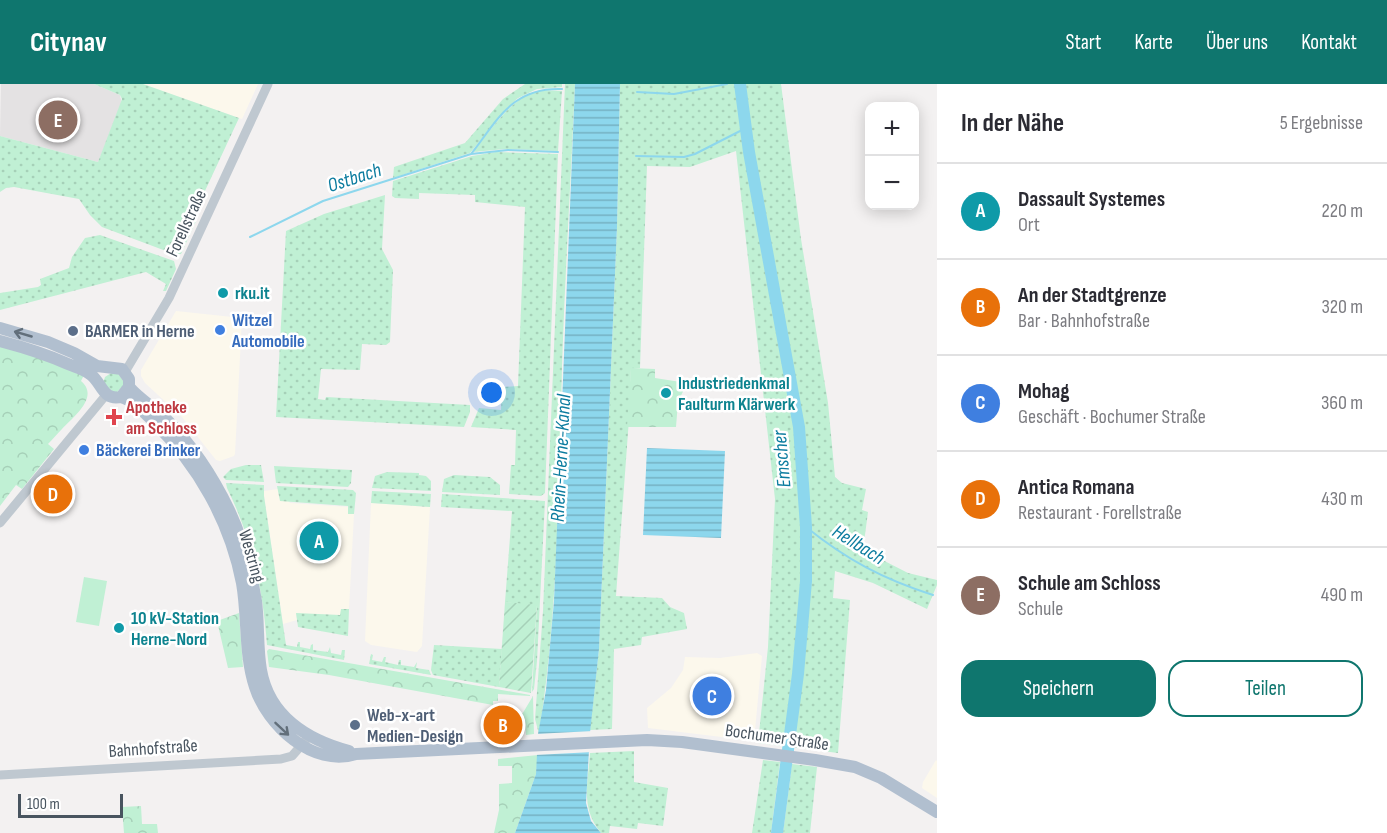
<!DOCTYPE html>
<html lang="de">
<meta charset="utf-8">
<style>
:root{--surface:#fff;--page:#f2f2f3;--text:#2b2b33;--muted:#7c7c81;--line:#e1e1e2;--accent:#0f766e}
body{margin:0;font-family:"Sofia Sans Condensed",sans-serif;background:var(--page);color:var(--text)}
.controls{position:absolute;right:18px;top:18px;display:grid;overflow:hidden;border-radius:12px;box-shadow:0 3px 15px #0003}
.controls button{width:54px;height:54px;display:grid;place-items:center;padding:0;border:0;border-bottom:2px solid var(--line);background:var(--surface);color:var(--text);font:30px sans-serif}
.scale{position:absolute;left:18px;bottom:15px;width:105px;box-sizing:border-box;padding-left:6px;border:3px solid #48545f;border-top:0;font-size:16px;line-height:21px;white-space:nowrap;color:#48545f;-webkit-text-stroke:4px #fff;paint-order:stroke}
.you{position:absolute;left:492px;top:309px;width:21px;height:21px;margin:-15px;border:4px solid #fff;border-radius:50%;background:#1a73e8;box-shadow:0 0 0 9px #1a73e833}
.badge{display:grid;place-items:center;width:39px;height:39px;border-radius:50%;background:var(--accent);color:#fff;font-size:20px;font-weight:700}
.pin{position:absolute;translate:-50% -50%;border:3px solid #fff;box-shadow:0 2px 6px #0006}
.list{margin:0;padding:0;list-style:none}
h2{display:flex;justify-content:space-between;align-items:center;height:78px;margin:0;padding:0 24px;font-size:26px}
h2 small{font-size:20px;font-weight:400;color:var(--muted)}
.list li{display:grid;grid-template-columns:39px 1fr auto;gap:18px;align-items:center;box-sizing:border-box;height:96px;padding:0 24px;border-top:2px solid var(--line)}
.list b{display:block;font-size:22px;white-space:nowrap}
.list p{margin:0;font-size:20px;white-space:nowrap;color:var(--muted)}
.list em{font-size:20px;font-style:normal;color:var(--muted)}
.actions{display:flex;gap:12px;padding:18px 24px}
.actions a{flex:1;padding:14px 0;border:2px solid var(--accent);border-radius:18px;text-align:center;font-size:21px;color:var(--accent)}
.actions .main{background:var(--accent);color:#fff}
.map{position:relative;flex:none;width:937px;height:749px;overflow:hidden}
header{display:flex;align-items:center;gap:36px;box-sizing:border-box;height:84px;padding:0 30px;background:var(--accent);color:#fff}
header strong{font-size:28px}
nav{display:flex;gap:33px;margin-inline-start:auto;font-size:21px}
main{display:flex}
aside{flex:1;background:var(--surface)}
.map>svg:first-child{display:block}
.commercial{fill:#fcf8ec}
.education{fill:#e4e2e3}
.grass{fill:url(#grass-dots)}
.forest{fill:url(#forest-crowns)}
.garden{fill:url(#garden-furrows)}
.pitch{fill:#c0f0d4}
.water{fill:url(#water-rules)}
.pier{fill:#f3f1f1}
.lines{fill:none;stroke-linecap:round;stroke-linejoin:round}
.stream{stroke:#8dd7ed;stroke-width:2}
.river{stroke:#8dd7ed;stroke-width:12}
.minor{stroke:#bfc8d0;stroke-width:9}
.major{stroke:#b1bfcf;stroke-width:12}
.oneway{stroke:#626f7b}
.culture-dot{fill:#0f9aa8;stroke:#fff;stroke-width:2}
.shop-dot{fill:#3f7fe0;stroke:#fff;stroke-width:2}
.service-dot{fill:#5c6f8a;stroke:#fff;stroke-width:2}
.health-dot{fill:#e0444e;stroke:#fff;stroke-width:2}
.labels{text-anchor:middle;stroke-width:5;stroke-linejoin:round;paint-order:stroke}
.street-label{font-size:18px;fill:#48545f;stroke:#fff}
.culture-label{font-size:18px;font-weight:bold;fill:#0d838f;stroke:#fff;text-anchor:start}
.shop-label{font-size:18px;font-weight:bold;fill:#366cbe;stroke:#fff;text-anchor:start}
.service-label{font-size:18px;font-weight:bold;fill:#4e5e75;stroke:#fff;text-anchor:start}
.health-label{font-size:18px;font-weight:bold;fill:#be3a42;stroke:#fff;text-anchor:start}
.water-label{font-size:20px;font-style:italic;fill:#0c7c9f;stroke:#fff}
</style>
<header>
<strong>Citynav</strong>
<nav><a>Start</a><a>Karte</a><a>Über uns</a><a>Kontakt</a></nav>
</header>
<main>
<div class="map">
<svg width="937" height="749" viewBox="0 0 937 749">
<defs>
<pattern id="grass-dots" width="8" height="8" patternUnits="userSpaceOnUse" patternTransform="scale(1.5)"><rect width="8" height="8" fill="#c0f0d4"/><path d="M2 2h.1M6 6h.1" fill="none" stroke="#a6d0b8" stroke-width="1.8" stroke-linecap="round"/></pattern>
<pattern id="forest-crowns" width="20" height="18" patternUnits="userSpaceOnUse" patternTransform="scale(1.5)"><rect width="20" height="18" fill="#c0f0d4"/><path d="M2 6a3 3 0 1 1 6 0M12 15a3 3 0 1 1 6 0" fill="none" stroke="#a6d0b8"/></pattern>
<pattern id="garden-furrows" width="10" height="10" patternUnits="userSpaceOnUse" patternTransform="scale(1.5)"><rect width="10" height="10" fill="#c0f0d4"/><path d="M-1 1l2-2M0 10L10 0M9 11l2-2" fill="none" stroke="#a6d0b8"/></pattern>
<pattern id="water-rules" width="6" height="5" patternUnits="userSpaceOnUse" patternTransform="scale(1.5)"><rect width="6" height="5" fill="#8dd7ed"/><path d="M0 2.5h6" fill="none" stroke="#75b1c3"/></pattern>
</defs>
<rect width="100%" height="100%" fill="#f3f1f1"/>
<path class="commercial" d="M142 0H258L242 35Z
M176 227 242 234 235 370 234 372 220 377 216 376 182 333 145 299 141 292V286Z
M278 405 290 419 349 423 348 430H354L349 525H341V531L296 530 297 536 283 540 264 411V407Z
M371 419 430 423 422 562 417 568 371 561 365 557Z
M757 569 762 572 754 657 648 644 647 624 671 604 683 586 685 573 720 574Z
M936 676 937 677V714L922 704 923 698Z"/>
<path class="education" d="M1 0H94L120 11 122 20 98 78 0 52Z"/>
<path class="grass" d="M94 0H143L239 34 197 124 193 135 196 137 181 170H174L102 143 90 131 79 115 14 103 6 104 0 108V52L98 78 122 15 120 11Z
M525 0H562V3L537 5 518 14 508 23 470 69 393 94 394 83 465 59 503 15Z
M565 0H575C571 94 565 188 562 282 559 405 558 528 539 650L535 635 543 527Z
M620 0H781L801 155 828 319 835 393 842 399 866 405 862 426 868 428 863 466 908 489 937 496V501L927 525 873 499 835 487 833 514 850 516 838 669 758 659 768 563 775 415 736 67 690 83 647 82 640 284 631 285 629 335 616 512 662 514 670 523 684 529 687 545 642 553 641 561 614 565 612 645 590 646 599 565 617 143Z
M540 6 562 7 558 67 505 65 473 68C492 45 510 14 540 6Z
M496 68 558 70 545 409 541 412 509 410 511 381H515L516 346 471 343 479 324 501 326 502 303 518 302 525 123 475 118V111L419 109V115L395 114 392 112 393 97 472 72Z
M385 111 382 165 393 186 390 258 386 261 362 260 360 286 321 285 318 315 325 316 326 313 470 321V328L464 343 276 333 286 147 324 130Z
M100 151 174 177 176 185 166 207H163L166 200 146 188 0 226V209L38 203 41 201 40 195 69 184 72 173 85 154Z
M111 289H118L125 300 115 310 103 299 105 293Z
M246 381H261L264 398 226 396 223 393 231 385Z
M274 382 352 386 351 399 348 403 276 399Z
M387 388 419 389V391L426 392 431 397V407L372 404 375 392Z
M454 391 490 393 500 401V411L442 408 444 395Z
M226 399 264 401V412L286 561 297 563 298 558H300V563L310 565 311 561 313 560V566L328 568 330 563 331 569 341 571 342 566H345L344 576 267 561C263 505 252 455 227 404Z
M277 402 353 406 356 409 354 430H348V422L280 417Z
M372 407 431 410 430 423 371 419Z
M442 410 545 417 537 577 534 605 532 608 537 522 505 518 512 427 441 423Z
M341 525H349L348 552 298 543 296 529 340 531Z
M434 561 502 565 499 603 433 591 431 586Z
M371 570 373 571 372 576 382 578 384 573H386L385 578 398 581 399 576H401V581L414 583 417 578 416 584 429 586 431 591 369 580Z
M634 667V698L668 704 663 742 638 739 637 745 610 742 609 749H601C580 723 588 700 590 669Z
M763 676 780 678 771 749H752Z
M792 680 817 683 810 749H783Z"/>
<path class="forest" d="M0 261 85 289 81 297C100 313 73 333 62 345 57 350 53 355 48 360L54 365 22 405 16 401 0 422Z
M631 284 655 285V294L687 299 678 318 676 343H627Z
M239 529 243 583 228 584 217 537Z
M269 565 530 611V612L498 610V617H493V621L329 591 269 583 267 567Z
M533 612 534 650 526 651 525 635 521 632Z
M538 671 536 690 515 749H494L499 726V700L512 699V682H498V675Z
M141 722 142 740H157L158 749H124L122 723Z"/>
<path class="garden" d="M505 518 537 521 531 609 499 603Z"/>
<path class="pitch" d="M84 493 107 497 99 542 76 538Z"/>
<path class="water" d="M575 0H620L617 143 599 565 590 649 586 719 591 737 601 749H515L536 690 538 650 546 606 554 517Z
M647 364 725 367 721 454 643 451Z"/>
<path class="pier" d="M593 647V668L535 671V650Z"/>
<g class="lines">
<path class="stream" d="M637 8 674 10 727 0
M471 70C498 36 512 3 562 5
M636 72 684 73 695 70 746 44
M250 153 323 117 471 70 508 66 558 68
M806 443C847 476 883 495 933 511"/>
<path class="river" d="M740 0 749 68 799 343 806 443V497L798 590 777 749"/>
<path class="minor" d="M125 288 169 214 268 0
M0 439 106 311
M0 691 281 675 292 672 306 656"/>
<path class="major" d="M0 244 48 258 74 269 97 282 122 285 129 295V303L121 313C102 317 102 298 90 290 83 285 75 283 68 280 46 270 23 263 0 257
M129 303C140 316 155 324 167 336 193 362 213 393 229 426 242 454 251 486 256 517 259 540 257 563 261 586 269 632 307 656 349 667
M121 313C134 317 144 328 153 337 198 381 230 437 242 499 248 533 244 570 255 603 267 641 313 684 356 670L647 656 682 658 815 676 855 683 881 694 937 728"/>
</g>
<defs><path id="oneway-shaft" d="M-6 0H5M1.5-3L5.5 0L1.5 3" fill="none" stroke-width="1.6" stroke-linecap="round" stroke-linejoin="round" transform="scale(1.5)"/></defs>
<g class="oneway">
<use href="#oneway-shaft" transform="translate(23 250) rotate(-164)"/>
<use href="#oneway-shaft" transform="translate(282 645) rotate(43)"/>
</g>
<g class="culture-dot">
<circle cx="223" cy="209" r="6"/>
<circle cx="666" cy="309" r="6"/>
<circle cx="119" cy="544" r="6"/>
</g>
<g class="shop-dot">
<circle cx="220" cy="246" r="6"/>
<circle cx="84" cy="366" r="6"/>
</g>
<g class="service-dot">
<circle cx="73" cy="247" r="6"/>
<circle cx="355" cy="641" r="6"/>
</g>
<path class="health-dot" d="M111 324h6v6h6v6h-6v6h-6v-6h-6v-6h6z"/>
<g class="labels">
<g class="street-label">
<text transform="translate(186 139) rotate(-65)" y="6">Forellstraße</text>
<text transform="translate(252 472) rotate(74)" y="6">Westring</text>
<text transform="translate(777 653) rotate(8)" y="6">Bochumer Straße</text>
<text transform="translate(153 664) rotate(-4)" y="6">Bahnhofstraße</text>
</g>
<g class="culture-label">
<text x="235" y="215">rku.it</text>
<text x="678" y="305">Industriedenkmal<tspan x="678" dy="21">Faulturm Klärwerk</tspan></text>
<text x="131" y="540">10 kV-Station<tspan x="131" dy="21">Herne-Nord</tspan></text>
</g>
<g class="shop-label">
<text x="232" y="242">Witzel<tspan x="232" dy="21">Automobile</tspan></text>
<text x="96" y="372">Bäckerei Brinker</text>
</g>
<g class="service-label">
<text x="85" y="253">BARMER in Herne</text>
<text x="367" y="637">Web-x-art<tspan x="367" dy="21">Medien-Design</tspan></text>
</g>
<g class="health-label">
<text x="126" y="329">Apotheke<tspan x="126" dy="21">am Schloss</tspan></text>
</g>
<g class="water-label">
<text transform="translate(354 93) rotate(-18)" y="7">Ostbach</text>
<text transform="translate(560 374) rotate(-87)" y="7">Rhein-Herne-Kanal</text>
<text transform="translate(781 375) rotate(-95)" y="7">Emscher</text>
<text transform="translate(859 460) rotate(32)" y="7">Hellbach</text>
</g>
</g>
</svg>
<div class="controls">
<button>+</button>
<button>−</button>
</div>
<div class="scale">100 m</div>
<div class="you"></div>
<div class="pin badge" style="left:319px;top:457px;background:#0f9aa8">A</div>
<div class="pin badge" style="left:503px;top:641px;background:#e8710a">B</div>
<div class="pin badge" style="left:712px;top:612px;background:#3f7fe0">C</div>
<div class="pin badge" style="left:53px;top:410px;background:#e8710a">D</div>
<div class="pin badge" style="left:58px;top:36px;background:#8d6e63">E</div>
</div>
<aside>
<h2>In der Nähe<small>5 Ergebnisse</small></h2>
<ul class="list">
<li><span class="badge" style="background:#0f9aa8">A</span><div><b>Dassault Systemes</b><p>Ort</p></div><em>220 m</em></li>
<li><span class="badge" style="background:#e8710a">B</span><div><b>An der Stadtgrenze</b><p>Bar · Bahnhofstraße</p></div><em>320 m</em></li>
<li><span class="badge" style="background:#3f7fe0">C</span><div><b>Mohag</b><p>Geschäft · Bochumer Straße</p></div><em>360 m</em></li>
<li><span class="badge" style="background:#e8710a">D</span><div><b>Antica Romana</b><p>Restaurant · Forellstraße</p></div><em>430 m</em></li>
<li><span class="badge" style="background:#8d6e63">E</span><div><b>Schule am Schloss</b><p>Schule</p></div><em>490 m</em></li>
</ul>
<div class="actions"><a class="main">Speichern</a><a>Teilen</a></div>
</aside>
</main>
